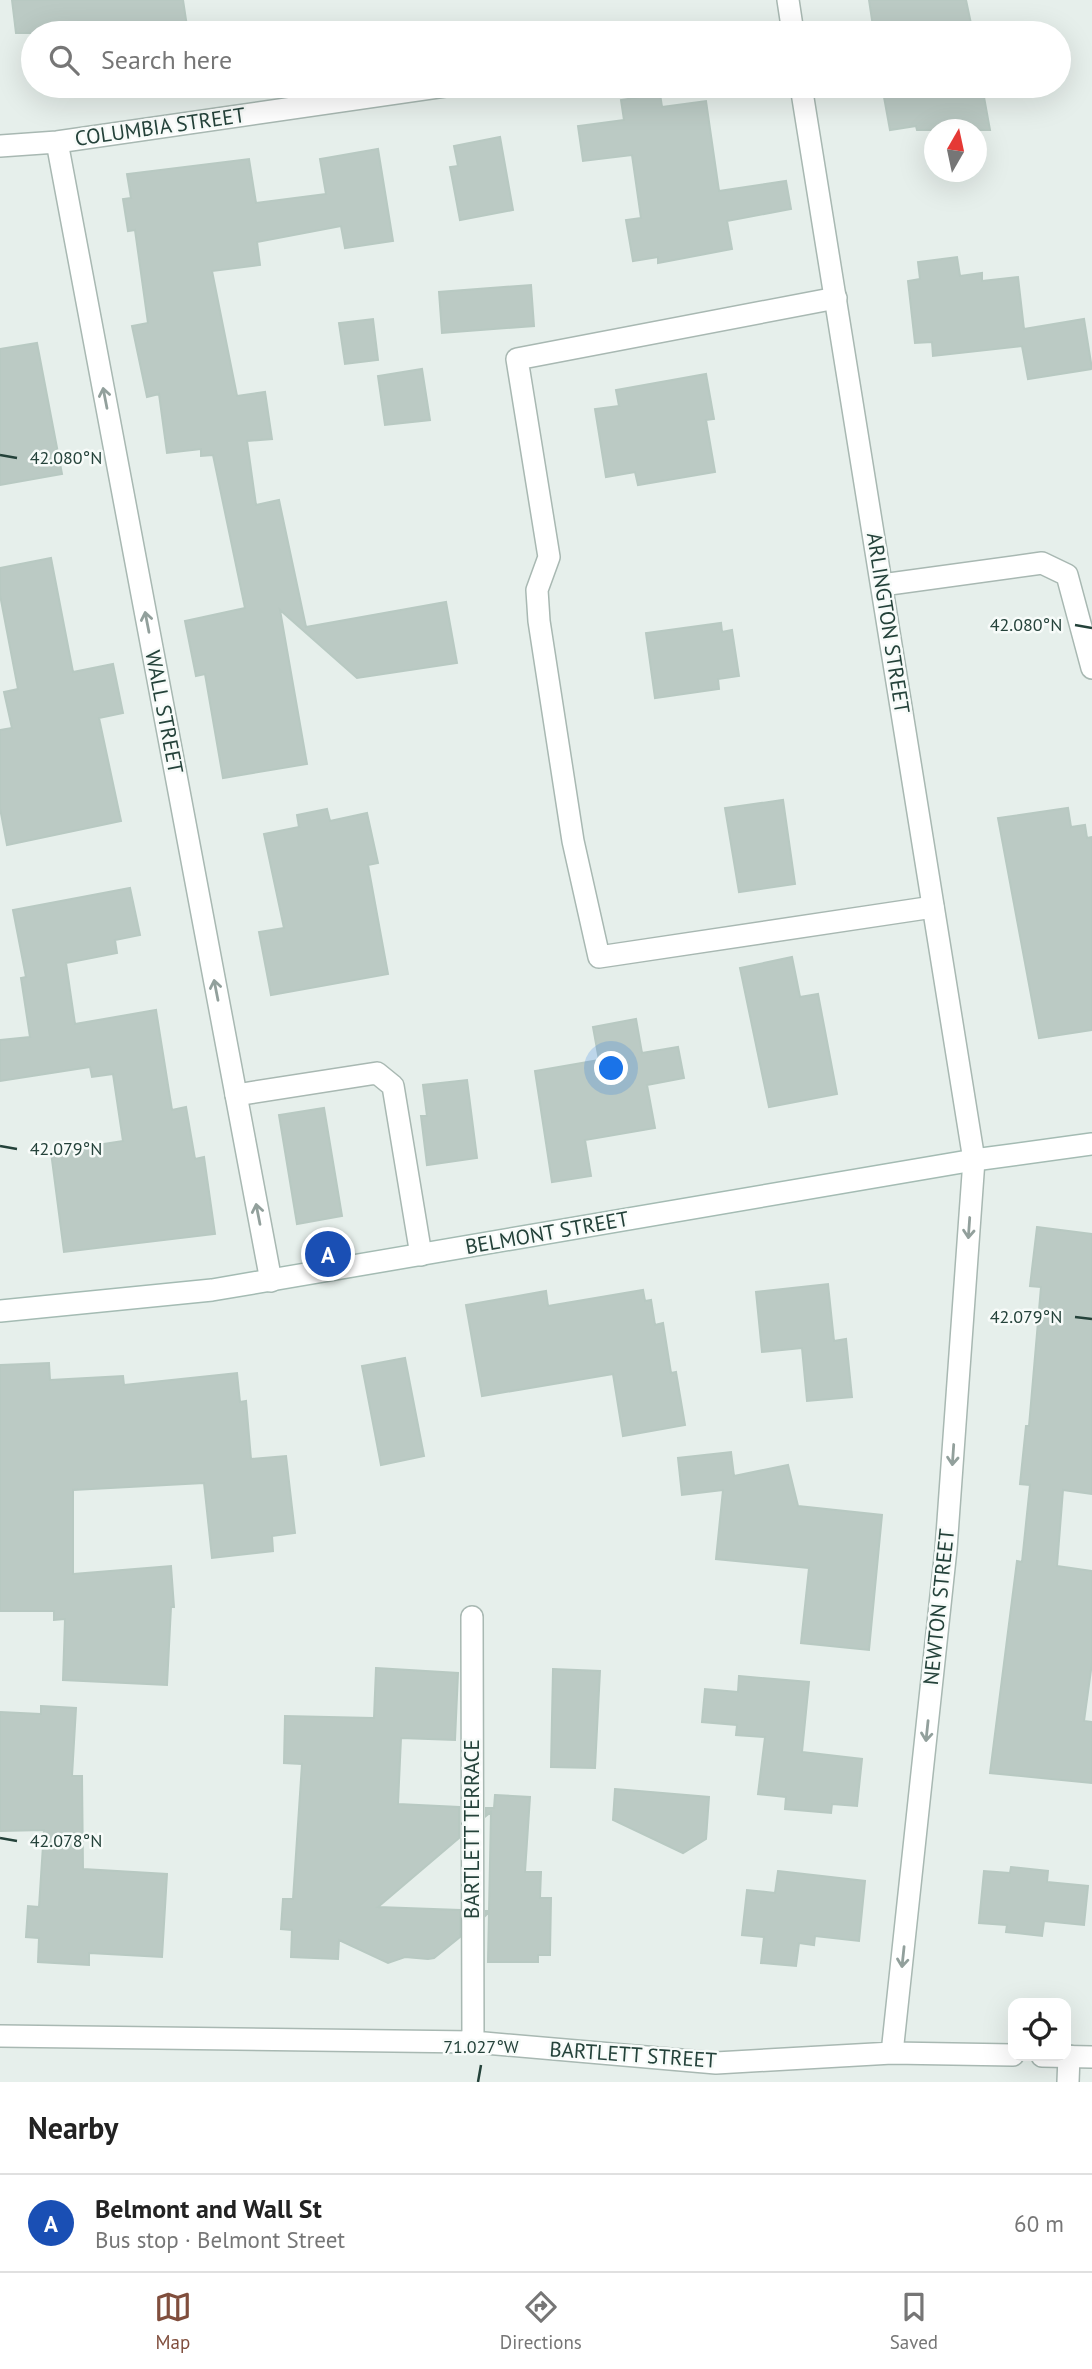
<!DOCTYPE html>
<meta charset="utf-8">
<style>
:root{--surface:#fff;--page:#f6f6f6;--text:#222;--muted:#767676;--line:#e0e0e0;--accent:#804e3d}
body{margin:0;font-family:"PT Sans",sans-serif;background:var(--page);color:var(--text)}
.controls{position:absolute;right:21px;bottom:21px;display:grid;overflow:hidden;border-radius:14px;box-shadow:0 7px 28px #0002}
.controls button{width:63px;height:63px;display:grid;place-items:center;padding:0;border:0;border-bottom:2px solid var(--line);background:var(--surface);color:var(--text);font:35px sans-serif}
.compass{position:absolute;left:924px;top:119px;width:63px;height:63px;border-radius:50%;background:var(--surface);box-shadow:0 7px 28px #0002;rotate:9deg}
.you{position:absolute;left:612px;top:1069px;width:24px;height:24px;margin:-18px;border:5px solid #fff;border-radius:50%;background:#1a73e8;box-shadow:0 0 0 10px #1a73e833}
.badge{display:grid;place-items:center;width:46px;height:46px;border-radius:50%;background:var(--accent);color:#fff;font-size:23px;font-weight:700}
.pin{position:absolute;translate:-50% -50%;border:4px solid #fff;box-shadow:0 2px 7px #0006}
.list{margin:0;padding:0;list-style:none}
h2{display:flex;justify-content:space-between;align-items:center;height:91px;margin:0;padding:0 28px;font-size:30px}
h2 small{font-size:23px;font-weight:400;color:var(--muted)}
.list li{display:grid;grid-template-columns:46px 1fr auto;gap:21px;align-items:center;box-sizing:border-box;height:98px;padding:0 28px;border-top:2px solid var(--line)}
.list b{display:block;font-size:26px;white-space:nowrap}
.list p{margin:0;font-size:23px;white-space:nowrap;color:var(--muted)}
.list em{font-size:23px;font-style:normal;color:var(--muted)}
.icon{flex:none;width:38px;height:38px;fill:none;stroke:currentColor;stroke-width:2;stroke-linecap:round;stroke-linejoin:round}
.map{position:relative;flex:none;width:1092px;height:2082px;overflow:hidden}
.search{position:absolute;background:var(--surface);box-shadow:0 7px 28px #0002;left:21px;right:21px;top:21px;height:77px;display:flex;align-items:center;gap:18px;box-sizing:border-box;padding:0 24px;border-radius:38px;color:var(--muted);font-size:26px}
.sheet{height:189px;background:var(--surface)}
nav{display:flex;justify-content:space-around;align-items:center;box-sizing:border-box;height:98px;border-top:2px solid var(--line);background:var(--surface);font-size:19px;color:var(--muted)}
nav a{display:grid;justify-items:center;gap:4px}
nav .on{color:var(--accent)}
.map>svg:first-child{display:block}
.building{fill:#bbcac4;stroke:#b8c9c2;stroke-width:2}
.lines{fill:none;stroke-linecap:round;stroke-linejoin:round}
.service-casing{stroke:#a8b8b2;stroke-width:24}
.minor-casing{stroke:#a8b8b2;stroke-width:24}
.secondary-casing{stroke:#a4bbb3;stroke-width:24}
.service{stroke:#fff;stroke-width:21}
.minor{stroke:#fff;stroke-width:21}
.secondary{stroke:#fff;stroke-width:21}
.oneway{stroke:#92a09c}
.ticks{fill:none;stroke:#24423a;stroke-width:2.5}
.labels{text-anchor:middle;stroke-width:5;stroke-linejoin:round;paint-order:stroke}
.street-label{font-size:21px;fill:#24423a;stroke:#f7fbf9}
.ticks-label{font-size:18px;text-anchor:middle;fill:#24423a;stroke:#f7fbf9;stroke-width:5;stroke-linejoin:round;paint-order:stroke}
</style>
<div class="map">
<svg width="1092" height="2082" viewBox="0 0 1092 2082">
<rect width="100%" height="100%" fill="#e6efeb"/>
<path class="building" d="M12 0H183L188 33H128L127 23 62 33H16Z
M869 0H966L973 33H874Z
M882 86H982L990 130H917L916 126 890 130Z
M660 94 662 107 706 101 719 191 786 181 791 209 727 221 732 249 658 263V257L633 261 626 220 641 218 632 155 583 161 578 126 624 120 621 100Z
M500 137 513 210 460 220 450 167 458 166 454 146Z
M378 149 393 241 345 248 341 226 257 242 260 265 212 271 237 396 265 392 272 439 247 441 256 505 279 500 306 627 446 602 457 663 357 678 280 610 307 764 223 778 205 674 196 676 185 621 245 608 213 455 201 456V449L167 453 159 394 147 397 132 326 148 323 135 230 128 231 123 199 131 198 127 174 249 159 256 203 326 194 320 159Z
M957 257 960 276 982 273V281L1018 277 1024 329 1084 319 1092 369 1028 379 1022 346 933 356 932 342 915 343 908 281 920 279 918 262Z
M531 285 534 326 442 333 439 292Z
M373 319 378 360 345 364 339 323Z
M37 343 62 474 0 485V349Z
M422 369 430 420 385 425 378 376Z
M706 374 714 419 706 420 715 472 638 485 635 472 606 477 595 409 619 406 616 390Z
M51 558 73 672 113 664 123 713 99 718 121 821 7 845 0 808V730L12 728 4 692 18 689 0 595V568Z
M721 623 722 632 732 630 739 676 718 679 719 689 655 698 646 633Z
M783 800 795 884 739 892 725 808Z
M1068 808 1071 827 1085 825 1087 838 1092 837V1030L1039 1038 998 818Z
M327 809 330 821 367 813 378 863 368 865 388 974 271 995 259 932 284 928 264 834 299 827 297 815Z
M130 888 140 935 115 940 117 953 66 963 75 1024 156 1010 172 1110 186 1107 195 1159 204 1157 215 1234 64 1252 51 1152 123 1141 113 1074 92 1077 90 1067 0 1081V1040L30 1037 21 978 26 977 13 910Z
M792 957 800 997 818 994 837 1094 769 1107 740 968Z
M636 1019 642 1053 678 1047 684 1078 647 1085 655 1128 585 1140 591 1176 552 1182 535 1071 599 1060 593 1027Z
M467 1080 477 1158 427 1165 421 1116H427L423 1085Z
M324 1108 342 1216 297 1224 279 1115Z
M1037 1227 1092 1234V1494L1063 1490 1057 1566 1092 1571V1663L1084 1721 1092 1722V1783L990 1773 1017 1561 1022 1562 1030 1485 1020 1484 1026 1426H1029L1041 1287 1030 1286Z
M828 1284 834 1341 846 1339 852 1397 807 1401 802 1348 762 1352 756 1292Z
M643 1290 645 1301 651 1300 655 1325 663 1323 671 1373 676 1372 685 1425 623 1436 613 1374 482 1396 466 1305 546 1291 548 1306Z
M405 1358 424 1456 381 1465 362 1366Z
M49 1363 50 1380 123 1376 124 1385 237 1373 240 1402 246 1401 251 1459 286 1456 295 1533 272 1536 273 1551 212 1558 204 1483 73 1490V1574L171 1566 174 1607H171L167 1685 63 1680 65 1619 54 1620V1611H0V1365Z
M731 1452 734 1476 788 1465 798 1506 882 1515 869 1650 801 1643 809 1568 716 1559 723 1490 682 1495 678 1458Z
M376 1668 458 1673 455 1740 401 1738 398 1804 459 1807V1838L378 1907 460 1910V1937L434 1958 428 1959 405 1957 388 1963 339 1940 338 1959 291 1957 292 1930 281 1929 283 1899H293L302 1764 284 1763 285 1716 374 1718Z
M553 1669 600 1671 595 1768 551 1767Z
M739 1676 809 1682 802 1752 862 1759 857 1806 832 1804 831 1813 785 1809 786 1797 758 1794 765 1737 736 1735 737 1725 702 1722 705 1689 738 1692Z
M41 1706 76 1708 72 1776H82L83 1869 167 1874 162 1957 89 1953V1965L38 1962 39 1938 26 1937 28 1906 39 1907 44 1830 0 1831V1712L41 1714Z
M615 1789 709 1797 706 1839 683 1853 613 1820Z
M495 1795 530 1797 525 1872H541L540 1898H551L550 1955H538V1962H488L489 1912 486 1915V1911H489L491 1812 486 1816V1808H494Z
M1011 1867 1048 1871 1047 1882 1088 1886 1084 1925 1044 1921 1042 1936 1006 1932 1007 1925 979 1923 984 1871 1010 1873Z
M778 1871 865 1881 859 1941 815 1936 814 1945 799 1943 796 1966 761 1963 764 1937 742 1935 747 1890 775 1893Z"/>
<g class="lines">
<g class="service-casing">
<path id="service" d="M836 298 517 359 549 557 537 590 539 621 573 841 599 957 933 907
M882 585 1042 563 1067 575 1092 668
M236 1095 377 1073 393 1086 421 1255
M1068 2082 1069 2056"/>
</g>
<g class="minor-casing">
<path id="minor" d="M788 0 793 33
M801 86 974 1160 946 1549 892 2053
M57 142 271 1281
M0 146 57 142 445 86
M472 1617 473 2042
M0 2036 473 2042 716 2063 892 2053 1013 2055
M1042 2056 1092 2057"/>
</g>
<g class="secondary-casing">
<path id="secondary" d="M0 1311 212 1290 974 1160 1092 1144"/>
</g>
<use href="#service" class="service"/>
<use href="#minor" class="minor"/>
<use href="#secondary" class="secondary"/>
</g>
<defs><path id="oneway-shaft" d="M-6 0H5M1.5-3L5.5 0L1.5 3" fill="none" stroke-width="1.6" stroke-linecap="round" stroke-linejoin="round" transform="scale(1.75)"/></defs>
<g class="oneway">
<use href="#oneway-shaft" transform="translate(105 398) rotate(-101)"/>
<use href="#oneway-shaft" transform="translate(147 622) rotate(-101)"/>
<use href="#oneway-shaft" transform="translate(216 990) rotate(-101)"/>
<use href="#oneway-shaft" transform="translate(258 1214) rotate(-101)"/>
<use href="#oneway-shaft" transform="translate(969 1228) rotate(94)"/>
<use href="#oneway-shaft" transform="translate(953 1455) rotate(94)"/>
<use href="#oneway-shaft" transform="translate(927 1731) rotate(96)"/>
<use href="#oneway-shaft" transform="translate(903 1957) rotate(96)"/>
</g>
<path class="ticks" d="M0 455 17 458M1075 625 1092 628M0 1146 17 1149M1075 1317 1092 1319M0 1838 17 1841M478 2082 481 2065"/>
<g class="labels">
<g class="street-label">
<text transform="translate(160 127) rotate(-8)" y="7">COLUMBIA STREET</text>
<text transform="translate(888 623) rotate(81)" y="7">ARLINGTON STREET</text>
<text transform="translate(164 712) rotate(79)" y="7">WALL STREET</text>
<text transform="translate(547 1233) rotate(-10)" y="7">BELMONT STREET</text>
<text transform="translate(939 1607) rotate(-84)" y="7">NEWTON STREET</text>
<text transform="translate(472 1829) rotate(-90)" y="7">BARTLETT TERRACE</text>
<text transform="translate(633 2055) rotate(4)" y="7">BARTLETT STREET</text>
</g>
</g>
<g class="ticks-label">
<text x="66" y="464">42.080°N</text>
<text x="1026" y="631">42.080°N</text>
<text x="66" y="1155">42.079°N</text>
<text x="1026" y="1323">42.079°N</text>
<text x="66" y="1847">42.078°N</text>
<text x="481" y="2053">71.027°W</text>
</g>
</svg>
<div class="controls">
<button><svg class="icon" aria-label="locate" viewBox="0 0 24 24"><circle cx="12" cy="12" r="6"/><path d="M12 2v4M12 18v4M2 12h4M18 12h4"/></svg></button>
</div>
<svg class="compass" viewBox="-18 -18 36 36"><path d="M0-13l5 13h-10z" fill="#e53935"/><path d="M0 13l5-13h-10z" fill="#767676"/></svg>
<div class="you"></div>
<div class="pin badge" style="left:328px;top:1254px;background:#1a4fb4">A</div>
<div class="search"><svg class="icon" aria-label="search" viewBox="0 0 24 24"><circle cx="10" cy="10" r="6"/><path d="M15 15l6 6"/></svg>Search here</div>
</div>
<section class="sheet">
<h2>Nearby<small></small></h2>
<ul class="list">
<li><span class="badge" style="background:#1a4fb4">A</span><div><b>Belmont and Wall St</b><p>Bus stop · Belmont Street</p></div><em>60 m</em></li>
</ul>
</section>
<nav>
<a class="on"><svg class="icon" aria-label="map" viewBox="0 0 24 24"><path d="M3 6l6-2 6 2 6-2v14l-6 2-6-2-6 2zM9 4v14M15 6v14"/></svg>Map</a>
<a><svg class="icon" aria-label="directions" viewBox="0 0 24 24"><path d="M12 3l9 9-9 9-9-9zM9 14v-3h6M13 9l2 2-2 2"/></svg>Directions</a>
<a><svg class="icon" aria-label="saved" viewBox="0 0 24 24"><path d="M7 4h10v16l-5-4-5 4z"/></svg>Saved</a>
</nav>
